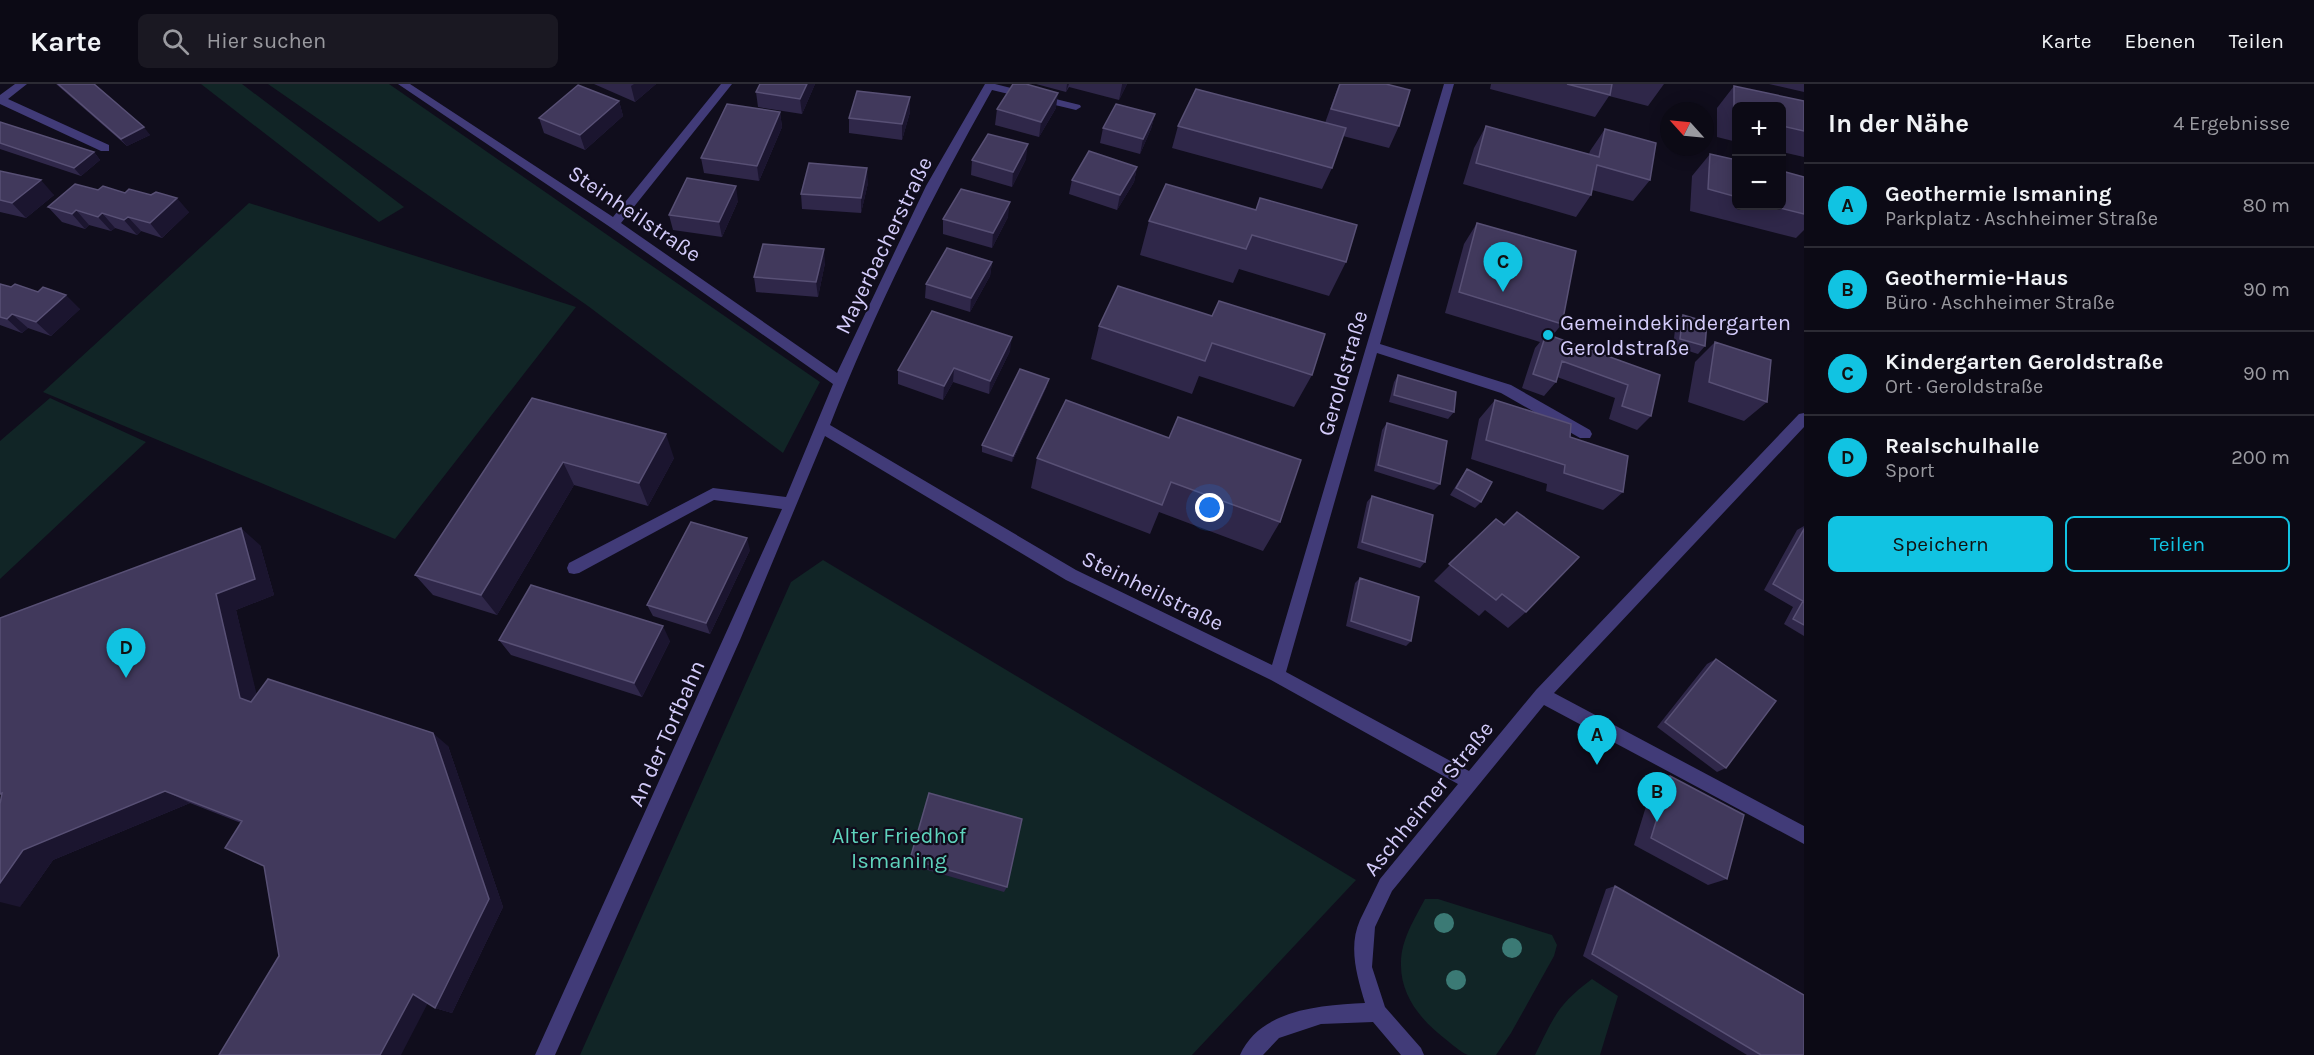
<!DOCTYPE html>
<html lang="de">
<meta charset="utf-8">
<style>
:root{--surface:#0c0a15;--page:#1a1822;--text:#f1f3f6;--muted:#9a9aa0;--line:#2c2b34;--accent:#11c3e2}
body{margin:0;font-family:Karla,sans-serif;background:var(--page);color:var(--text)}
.controls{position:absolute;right:18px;top:18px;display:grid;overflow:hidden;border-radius:9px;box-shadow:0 3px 15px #0003}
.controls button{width:54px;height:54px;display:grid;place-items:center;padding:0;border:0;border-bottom:2px solid var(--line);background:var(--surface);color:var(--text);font:30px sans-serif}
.compass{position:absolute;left:1660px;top:18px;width:54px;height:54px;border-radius:50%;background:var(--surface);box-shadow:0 3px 15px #0003;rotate:297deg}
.you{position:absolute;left:1210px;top:424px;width:21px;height:21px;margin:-15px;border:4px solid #fff;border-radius:50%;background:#1a73e8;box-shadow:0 0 0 9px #1a73e833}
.badge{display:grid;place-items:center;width:39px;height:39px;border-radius:50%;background:var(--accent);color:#111;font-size:20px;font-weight:700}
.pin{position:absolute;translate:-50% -50px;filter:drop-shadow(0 2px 3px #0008)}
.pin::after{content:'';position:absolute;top:32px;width:21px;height:18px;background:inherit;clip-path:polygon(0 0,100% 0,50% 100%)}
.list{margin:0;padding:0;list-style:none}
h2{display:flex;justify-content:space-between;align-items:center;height:78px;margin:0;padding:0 24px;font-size:26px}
h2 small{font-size:20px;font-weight:400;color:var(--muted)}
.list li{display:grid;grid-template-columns:39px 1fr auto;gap:18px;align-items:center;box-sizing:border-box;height:84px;padding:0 24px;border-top:2px solid var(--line)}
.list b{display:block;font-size:22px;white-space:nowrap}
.list p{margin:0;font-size:20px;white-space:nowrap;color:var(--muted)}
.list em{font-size:20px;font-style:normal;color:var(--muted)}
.actions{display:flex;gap:12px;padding:18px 24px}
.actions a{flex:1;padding:14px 0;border:2px solid var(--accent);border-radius:9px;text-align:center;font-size:21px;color:var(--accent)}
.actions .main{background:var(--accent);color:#111}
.icon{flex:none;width:33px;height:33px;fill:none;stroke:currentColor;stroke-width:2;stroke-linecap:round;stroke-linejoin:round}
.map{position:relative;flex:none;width:1804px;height:971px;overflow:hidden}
header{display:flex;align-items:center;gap:36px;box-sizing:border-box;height:84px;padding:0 30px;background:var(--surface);border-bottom:2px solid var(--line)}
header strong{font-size:28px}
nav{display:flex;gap:33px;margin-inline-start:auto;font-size:21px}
.search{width:420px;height:54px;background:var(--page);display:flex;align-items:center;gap:15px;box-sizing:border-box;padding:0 21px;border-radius:9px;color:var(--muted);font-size:22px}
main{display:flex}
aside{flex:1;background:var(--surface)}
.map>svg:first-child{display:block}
.green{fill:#112526}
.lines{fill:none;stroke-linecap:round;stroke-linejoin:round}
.minor{fill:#413b78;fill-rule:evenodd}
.tree{fill:#3b7a75}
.wall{fill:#2f2749}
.shaded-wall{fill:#1b152f}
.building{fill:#41395c;stroke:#585075;stroke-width:1.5}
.poi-dot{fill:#11c3e2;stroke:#100d1c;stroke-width:2}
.labels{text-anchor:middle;stroke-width:4.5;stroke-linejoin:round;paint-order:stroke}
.street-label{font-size:22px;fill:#d4ccfb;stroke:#100d1c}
.poi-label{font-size:22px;fill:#d4ccfb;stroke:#100d1c;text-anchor:start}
.park-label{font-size:22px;fill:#5fd4bd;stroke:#100d1c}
</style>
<header>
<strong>Karte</strong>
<div class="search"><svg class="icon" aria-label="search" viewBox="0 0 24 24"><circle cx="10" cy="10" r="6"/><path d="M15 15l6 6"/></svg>Hier suchen</div>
<nav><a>Karte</a><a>Ebenen</a><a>Teilen</a></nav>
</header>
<main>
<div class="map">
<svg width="1804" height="971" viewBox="0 0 1804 971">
<rect width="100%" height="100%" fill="#100d1c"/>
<path class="green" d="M201 0H242L404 123 379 138Z
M268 0H389L820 298 783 369 588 222Z
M249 119 576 223 395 455 43 308Z
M50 314 146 358 0 495V357Z
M823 476 1356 796 1192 971H580L791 498Z
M1425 815H1438L1552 851 1557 861 1554 872 1511 949 1496 971C1488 971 1476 971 1468 971 1462 969 1454 962 1449 958 1424 939 1400 914 1401 879 1401 856 1414 836 1425 815Z
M1592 895 1618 912 1600 971H1535C1554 933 1557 921 1592 895Z"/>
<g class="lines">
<path class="minor" d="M15 0H27L8 15 109 61V67H101L0 20V11Z
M398 0H410L613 133 721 0H732L621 139 837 289 926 102 985 0H995L1080 21 1081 23 1076 26 992 6C931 114 875 226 830 341L1076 486 1272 581 1444 0H1454L1380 260 1511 301 1590 346 1592 350 1590 354H1580L1501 309 1377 269 1286 588 1469 687 1536 606 1799 330 1804 329V343L1554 609 1804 742V760L1544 621 1392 807 1375 843 1372 883 1385 923 1421 964 1424 971H1401L1373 938 1321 940 1279 954 1263 971H1240C1260 925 1322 921 1365 919 1357 892 1348 863 1360 836L1380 795 1458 700 1271 596 1066 496 825 352 740 556 555 971H535L782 425 714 416 579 489 574 490 569 489 567 484 569 479 713 404 786 413 833 300 610 143Z"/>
</g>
<g class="tree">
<circle cx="1444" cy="839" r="10"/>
<circle cx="1512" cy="864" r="10"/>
<circle cx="1456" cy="896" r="10"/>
</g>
<path class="wall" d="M56 0H94L150 51 127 62Z
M594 0H656L635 18Z
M760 0H815L802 30 758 23 756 8Z
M1036 0H1127L1119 16 1069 3 1066 8Z
M1339 0H1386L1399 42 1389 64 1343 52 1332 84 1322 105 1172 64 1178 42 1325 39Z
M1491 0H1664L1648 22 1609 12 1595 33 1490 5Z
M1769 0H1804V8Z
M1734 2 1804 17V73L1782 68V22H1737V58L1717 53V24Z
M619 17 623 32 585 66 544 49 539 34Z
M1056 24 1039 53 995 41 997 25Z
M780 28 782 43 759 97 704 89 701 74Z
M910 28 902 56 849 49V34Z
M1155 30 1151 45 1140 70 1100 59 1103 44Z
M0 38 94 68 100 76 81 92 0 65Z
M1486 42 1589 70 1590 67 1605 45 1650 96 1633 117 1592 106 1591 111 1576 133 1463 100 1474 64Z
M1710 70 1737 76V122H1782L1804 93V146L1796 154 1690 127 1692 92Z
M1026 75 1012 103 971 91 972 76Z
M1137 83 1134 98 1117 126 1069 110 1072 96Z
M0 87 54 111 26 134 0 128Z
M868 99 861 129 802 125 801 110Z
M98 106 189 128 162 154 141 147 137 151 115 144 111 147 89 141 85 145 62 138 48 123Z
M738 117 722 153 673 146 669 131Z
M1256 126 1346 178 1329 212 1239 185 1233 199 1140 171 1149 137Z
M1008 133 992 164 943 150V135Z
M1477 139 1562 240 1552 252 1660 291 1651 332 1637 346 1609 335 1615 314 1557 293 1556 298 1544 312 1522 304 1535 264 1540 258 1445 229 1464 160Z
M992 178 990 192 970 228 925 214 926 200Z
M825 179 818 213 756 208 754 193Z
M0 200 80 225 51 252 28 244 22 249 0 241Z
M1683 231 1705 262 1698 270 1673 262 1676 238Z
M1212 232 1312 291 1294 323 1199 292 1192 310 1091 275 1099 242Z
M1715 258 1767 318 1744 337 1688 318 1695 278Z
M1010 267 989 310 953 298 943 316 898 300V286Z
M1398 291 1454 328 1448 335 1389 318 1394 298Z
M1047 302 1012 378 982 368V361Z
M532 314 674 374 648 422 574 401 497 531 433 511 415 491Z
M1066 316 1280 438 1263 467 1159 428 1150 450 1031 404 1037 374Z
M1495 316 1570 353 1623 408 1603 426 1546 407 1547 400 1471 375 1479 335Z
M1387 339 1440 400 1434 406 1374 387 1382 346Z
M1467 385 1481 418 1475 424 1450 411 1462 392Z
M1372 412 1425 478 1420 484 1357 464 1367 418Z
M1496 435 1526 528 1508 544 1485 526 1479 532 1434 497Z
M1804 442V552L1784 540 1793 523 1764 506 1797 446Z
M260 461 274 511 236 526 256 610 448 662 503 823 452 929 435 924 428 919 279 872 264 782 241 739 190 719 53 776 20 823Z
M750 466 710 550 653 532 647 521Z
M1360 494 1411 557 1406 562 1346 542 1355 499Z
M499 556 670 557 642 613 511 571Z
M1716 575 1726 684 1717 688 1657 643 1707 580Z
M1670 692 1727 795 1708 801 1634 761 1653 700Z
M910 775 1007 803 1004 808 910 781Z
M1615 802 1804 971H1747L1583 872 1606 805Z"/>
<path class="shaded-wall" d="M634 0H656L635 18 631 2Z
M807 0H815L802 30 800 15Z
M1067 0H1069L1066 8Z
M1122 0H1127L1119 16 1122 1Z
M1058 9 1056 24 1039 53 1041 38Z
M910 13V28L902 56V40Z
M619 17 623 32 585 66 580 51Z
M780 28 782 43 759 97 757 82Z
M1155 30 1151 45 1140 70 1143 55Z
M144 43 150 51 127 62 121 55Z
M1028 60 1026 75 1012 103 1013 88Z
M94 68 100 76 81 92 74 84Z
M1137 83 1134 98 1117 126 1120 111Z
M867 84 868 99 861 129V114Z
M41 96 54 111 26 134 12 119Z
M736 102 738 117 722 153 719 138Z
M177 114 189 128 162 154 150 139Z
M1010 118 1008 133 992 164 993 149Z
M76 126 89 141 85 145 72 130Z
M102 129 115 144 111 147 98 133Z
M128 133 141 147 137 151 124 136Z
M824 165 825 179 818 213 816 198Z
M992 178 990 192 970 228 971 214Z
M66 211 80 225 51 252 36 238Z
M12 230 28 244 22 249 7 235Z
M1012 253 1010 267 989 310 990 297Z
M954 284 953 298 943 316 944 302Z
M1049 295 1047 302 1012 378 1013 372Z
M666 350 674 374 648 422 639 399Z
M563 378 574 401 497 531 481 511Z
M241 444 260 461 274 511 236 526 261 628 240 614 216 510Z
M747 454 750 466 710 550 706 539Z
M663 542 670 557 642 613 634 599Z
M433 649 448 662 503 823 452 929 435 924Z
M165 707 190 719 53 776 20 823 0 818V799L23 766Z
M413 910 430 915 401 971H380Z"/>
<path class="building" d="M58 0H94L144 43 121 55Z
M760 0H807L800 15 756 8Z
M1013 0H1026L1058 9 1041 38 997 25Z
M1340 0H1386L1410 6 1399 42 1331 25Z
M1567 0H1612L1610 11Z
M578 1 619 17 580 51 539 34Z
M1734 2 1804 17V47L1782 42V22H1737V31H1734Z
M1196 5 1346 44 1332 84 1178 42Z
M857 7 910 13 902 40 849 34Z
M727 20 780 28 757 82 701 74Z
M1116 20 1155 30 1143 55 1103 44Z
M0 38 94 68 74 84 0 59Z
M1486 42 1599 73 1605 45 1656 59 1650 96 1597 81 1591 111 1476 79Z
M988 50 1028 60 1013 88 972 76Z
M1089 67 1137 83 1120 111 1072 96Z
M1710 70 1737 76V113L1708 105Z
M809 79 867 84 861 114 801 110Z
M0 87 41 96 12 119 0 116Z
M1782 87 1804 93V130L1772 122H1782Z
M687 94 736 102 719 138 669 131Z
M75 100 98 106 103 102 125 109 129 105 151 111 156 108 177 114 150 139 128 133 124 136 102 129 98 133 76 126 72 130 48 123Z
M1166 100 1256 126 1260 114 1357 141 1346 178 1252 151 1246 165 1149 137Z
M961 105 1010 118 993 149 943 135Z
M1477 139 1576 167 1562 240 1459 208Z
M763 160 824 165 816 198 754 193Z
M947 164 992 178 971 214 926 200Z
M0 200 11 203 15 200 38 208 43 203 66 211 36 238 12 230 7 235 0 233Z
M1118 202 1212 232 1219 217 1325 250 1312 291 1212 259 1205 277 1099 242Z
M932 227 1012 253 990 297 954 284 944 302 898 286Z
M1683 231 1707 238 1705 262 1680 255Z
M1546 250 1660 291 1651 332 1622 322 1628 301 1562 277 1556 298 1533 290Z
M1715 258 1771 276 1767 318 1709 298Z
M1020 285 1049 295 1013 372 982 361Z
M1398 291 1456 308 1454 328 1394 311Z
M532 314 666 350 639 399 563 378 481 511 415 491Z
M1066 316 1169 354 1178 333 1301 376 1280 438 1171 398 1162 421 1037 374Z
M1495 316 1571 340 1570 353 1628 372 1623 408 1564 389 1565 381 1486 356Z
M1387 339 1447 357 1440 400 1378 381Z
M1467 385 1492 398 1481 418 1456 404Z
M1372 412 1433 431 1425 478 1362 458Z
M1517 428 1579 473 1526 528 1502 510 1496 516 1449 480 1496 435 1504 441Z
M691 438 747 454 706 539 647 521Z
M241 444 255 495 216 510 240 614 251 618 268 595 433 649 489 815 435 924 413 910 380 971H219L279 872 264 782 225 764 242 737 165 707 23 766 0 799V720L2 709 0 710V534Z
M1804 445V541L1793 535 1803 517 1773 500Z
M1360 494 1419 513 1411 557 1351 537Z
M531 501 663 542 634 599 499 556Z
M1716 575 1776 617 1726 684 1665 638Z
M1670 692 1744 731 1727 795 1651 754Z
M929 709 1022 735 1007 803 910 775Z
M1615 802 1804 911V971H1761L1592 870Z"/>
<circle class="poi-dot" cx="1548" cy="251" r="6"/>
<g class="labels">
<g class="street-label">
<text transform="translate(635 129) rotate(34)" y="8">Steinheilstraße</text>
<text transform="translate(883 161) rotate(-64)" y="8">Mayerbacherstraße</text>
<text transform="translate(1342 289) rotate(-74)" y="8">Geroldstraße</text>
<text transform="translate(1153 506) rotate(26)" y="8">Steinheilstraße</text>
<text transform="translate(666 649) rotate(-66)" y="8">An der Torfbahn</text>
<text transform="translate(1428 714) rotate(-51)" y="8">Aschheimer Straße</text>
</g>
<g class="poi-label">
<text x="1560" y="246">Gemeindekindergarten<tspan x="1560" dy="25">Geroldstraße</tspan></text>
</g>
<g class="park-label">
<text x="899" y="759">Alter Friedhof<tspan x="899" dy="25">Ismaning</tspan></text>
</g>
</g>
</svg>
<div class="controls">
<button>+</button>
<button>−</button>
</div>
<svg class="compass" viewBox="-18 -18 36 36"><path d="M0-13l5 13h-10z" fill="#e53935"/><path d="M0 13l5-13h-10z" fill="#9a9aa0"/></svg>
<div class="you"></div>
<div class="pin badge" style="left:1597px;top:681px">A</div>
<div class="pin badge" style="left:1657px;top:738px">B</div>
<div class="pin badge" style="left:1503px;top:208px">C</div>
<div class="pin badge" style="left:126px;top:594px">D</div>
</div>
<aside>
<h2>In der Nähe<small>4 Ergebnisse</small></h2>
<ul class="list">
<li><span class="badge">A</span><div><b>Geothermie Ismaning</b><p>Parkplatz · Aschheimer Straße</p></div><em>80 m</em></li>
<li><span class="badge">B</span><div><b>Geothermie-Haus</b><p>Büro · Aschheimer Straße</p></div><em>90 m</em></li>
<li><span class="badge">C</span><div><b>Kindergarten Geroldstraße</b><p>Ort · Geroldstraße</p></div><em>90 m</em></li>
<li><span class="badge">D</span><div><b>Realschulhalle</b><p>Sport</p></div><em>200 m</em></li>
</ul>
<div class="actions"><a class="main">Speichern</a><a>Teilen</a></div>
</aside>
</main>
